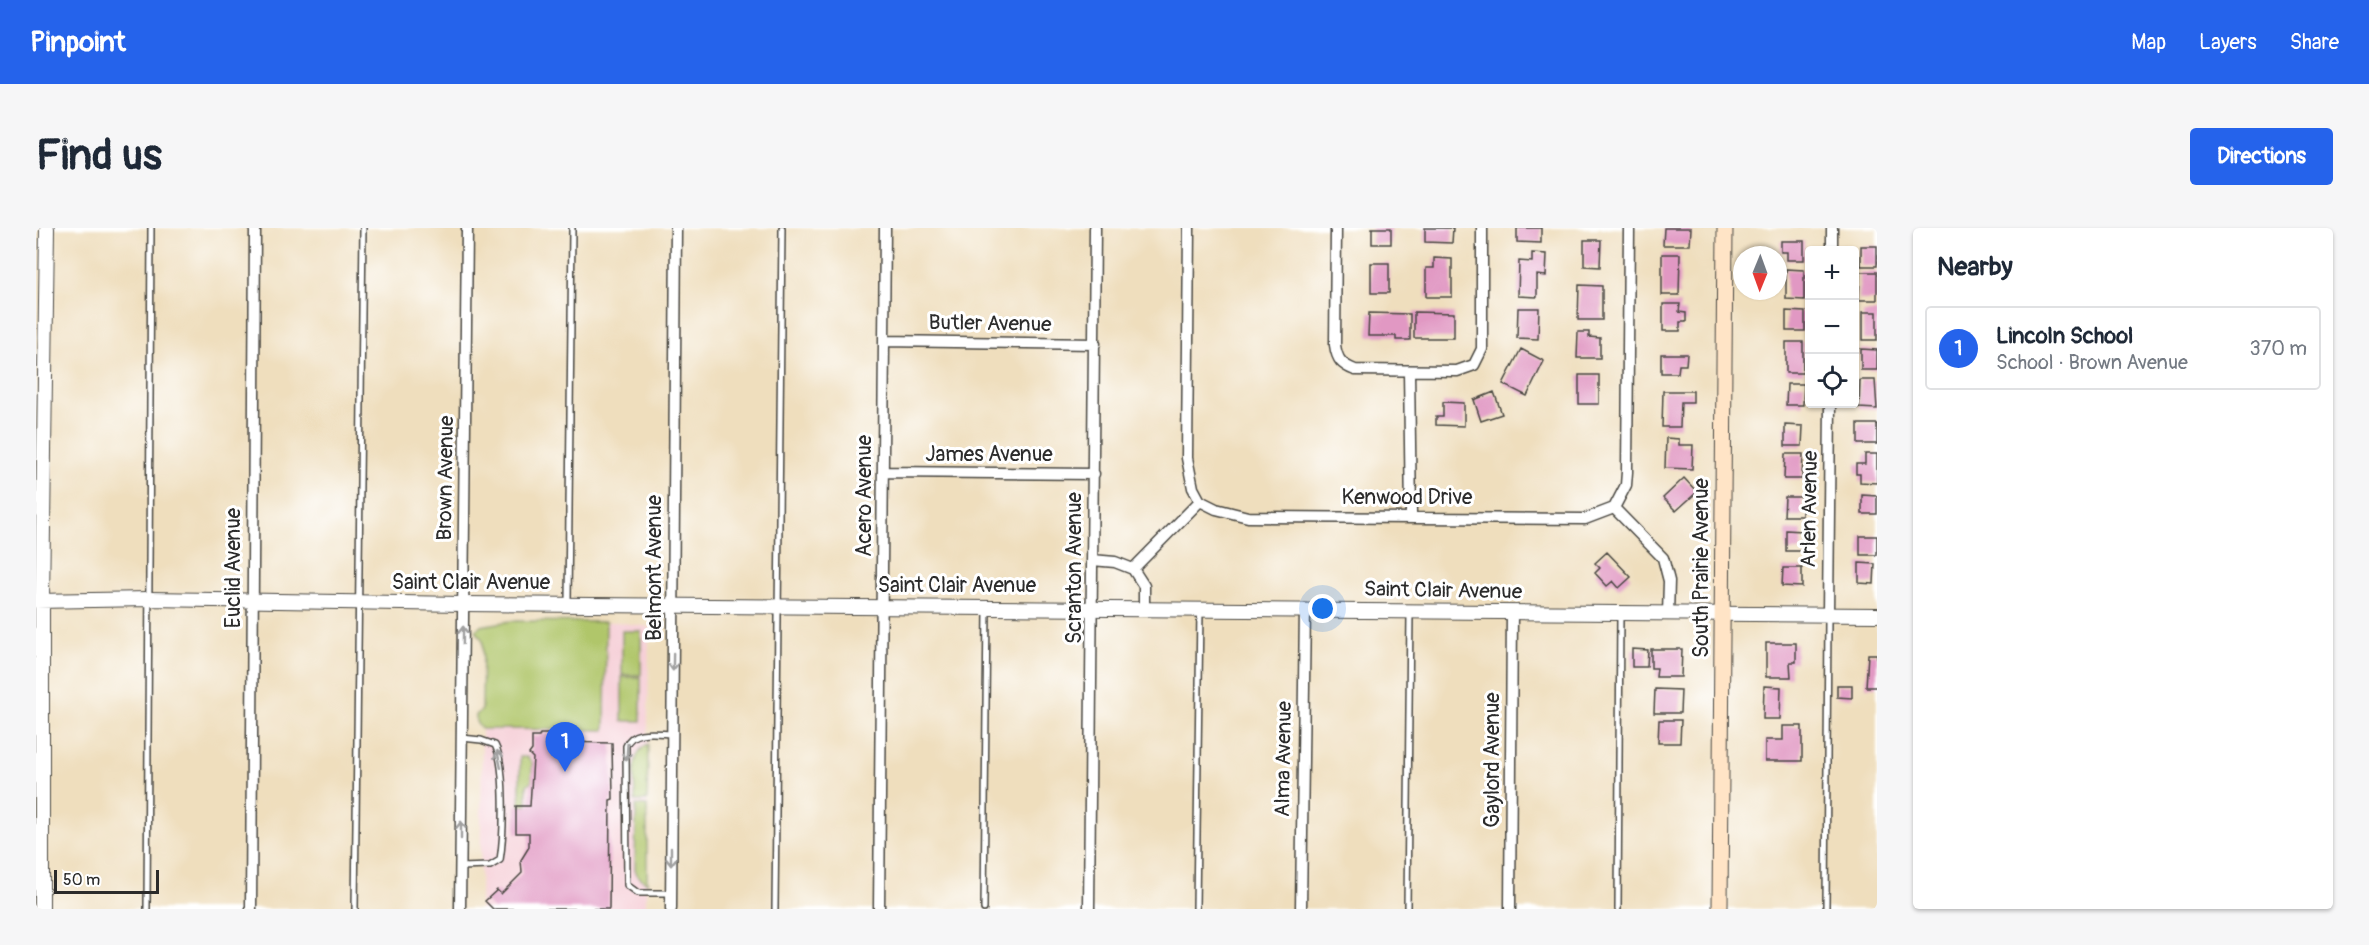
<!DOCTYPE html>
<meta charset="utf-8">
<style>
:root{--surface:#fff;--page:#f6f6f7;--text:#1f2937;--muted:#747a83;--line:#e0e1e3;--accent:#2563eb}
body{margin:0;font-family:Pangolin,sans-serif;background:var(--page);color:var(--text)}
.controls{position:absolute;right:18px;top:18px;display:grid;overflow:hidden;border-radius:6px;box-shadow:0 2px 4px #0004}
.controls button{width:54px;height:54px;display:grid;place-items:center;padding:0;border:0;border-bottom:2px solid var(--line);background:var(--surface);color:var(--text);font:30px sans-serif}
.compass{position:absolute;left:1697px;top:18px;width:54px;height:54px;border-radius:50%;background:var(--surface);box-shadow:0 2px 4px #0004;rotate:181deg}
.scale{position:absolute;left:18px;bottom:15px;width:105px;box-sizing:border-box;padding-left:6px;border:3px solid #2b2b2b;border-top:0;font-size:16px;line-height:21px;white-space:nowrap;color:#2b2b2b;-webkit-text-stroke:4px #fff;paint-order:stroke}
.you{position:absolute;left:1287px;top:381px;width:21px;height:21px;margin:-15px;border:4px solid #fff;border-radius:50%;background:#1a73e8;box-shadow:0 0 0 9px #1a73e833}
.badge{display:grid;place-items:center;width:39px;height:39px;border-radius:50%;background:var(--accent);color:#fff;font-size:20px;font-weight:700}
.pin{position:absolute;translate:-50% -50px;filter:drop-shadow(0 2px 3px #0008)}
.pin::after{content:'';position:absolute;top:32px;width:21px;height:18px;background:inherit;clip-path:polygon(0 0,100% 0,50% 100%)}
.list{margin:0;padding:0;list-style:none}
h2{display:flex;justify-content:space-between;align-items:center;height:78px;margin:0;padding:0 24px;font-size:26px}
h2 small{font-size:20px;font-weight:400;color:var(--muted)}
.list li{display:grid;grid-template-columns:39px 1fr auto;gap:18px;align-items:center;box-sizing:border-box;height:84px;margin:0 12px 12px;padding:0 12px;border:2px solid var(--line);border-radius:6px}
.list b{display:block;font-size:22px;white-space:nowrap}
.list p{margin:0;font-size:20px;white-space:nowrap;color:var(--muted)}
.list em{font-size:20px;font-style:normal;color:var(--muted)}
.icon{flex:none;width:33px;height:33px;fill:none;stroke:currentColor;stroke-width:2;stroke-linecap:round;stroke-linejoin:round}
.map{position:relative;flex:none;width:1841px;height:681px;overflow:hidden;border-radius:6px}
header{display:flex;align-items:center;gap:36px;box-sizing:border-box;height:84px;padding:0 30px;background:var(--accent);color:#fff}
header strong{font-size:28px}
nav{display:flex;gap:33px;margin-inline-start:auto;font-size:21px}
.intro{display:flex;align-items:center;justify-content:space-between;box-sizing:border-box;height:144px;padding:0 36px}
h1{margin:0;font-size:42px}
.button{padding:15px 27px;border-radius:6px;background:var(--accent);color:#fff;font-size:21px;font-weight:700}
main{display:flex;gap:36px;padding:0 36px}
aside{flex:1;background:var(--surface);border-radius:6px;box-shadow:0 2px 4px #0004}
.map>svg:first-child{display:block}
.built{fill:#f6cfd7}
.green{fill:#b0c66b;stroke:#6e784b;stroke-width:1.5}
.building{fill:#e198c3}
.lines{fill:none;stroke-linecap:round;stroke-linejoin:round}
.service-casing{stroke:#484641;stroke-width:8}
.minor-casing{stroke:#484641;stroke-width:13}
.tertiary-casing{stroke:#484641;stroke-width:16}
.secondary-casing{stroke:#484641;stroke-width:17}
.service{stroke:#fff;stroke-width:5}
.minor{stroke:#fff;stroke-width:10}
.tertiary{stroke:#fff;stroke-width:14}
.secondary{stroke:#ffe4c6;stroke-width:15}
.oneway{stroke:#a0a0a0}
.labels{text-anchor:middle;stroke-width:6;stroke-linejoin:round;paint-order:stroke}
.street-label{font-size:21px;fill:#2b2b2b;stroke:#fff}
</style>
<header>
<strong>Pinpoint</strong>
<nav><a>Map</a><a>Layers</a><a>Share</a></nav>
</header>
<div class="intro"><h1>Find us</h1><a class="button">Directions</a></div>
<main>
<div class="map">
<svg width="1841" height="681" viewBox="0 0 1841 681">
<rect width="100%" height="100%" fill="#fff"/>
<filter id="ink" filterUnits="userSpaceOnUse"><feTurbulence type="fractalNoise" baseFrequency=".0167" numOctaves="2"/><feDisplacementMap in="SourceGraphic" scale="12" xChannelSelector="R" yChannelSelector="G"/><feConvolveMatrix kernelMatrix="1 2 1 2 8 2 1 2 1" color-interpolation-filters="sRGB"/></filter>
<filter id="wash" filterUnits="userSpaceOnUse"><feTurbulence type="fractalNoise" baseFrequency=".008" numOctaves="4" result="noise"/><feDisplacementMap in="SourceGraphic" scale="24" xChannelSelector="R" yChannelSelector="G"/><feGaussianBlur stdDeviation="1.35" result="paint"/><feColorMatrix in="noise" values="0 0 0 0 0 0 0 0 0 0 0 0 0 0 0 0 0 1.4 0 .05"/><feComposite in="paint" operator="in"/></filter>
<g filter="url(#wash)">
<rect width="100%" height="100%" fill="#efdebd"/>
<path class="built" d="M475 393 580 394 613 399 610 681H444L446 501 440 494V487L446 482 447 413 440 402 444 398Z"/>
<path class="green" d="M475 393 570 394 569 502 446 501 440 494V487L446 482 447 413 440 402 444 398Z
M586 403H605V447H586Z
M586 449H605V493H586Z
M612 516 611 573H599C599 555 593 524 612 516Z
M484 529H491L496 535V553L491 557V578L484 577Z
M600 577 611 578V655L601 647 599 641Z"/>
<g id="blocks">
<path class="building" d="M1336 0H1355V16H1336Z
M1389 0H1417L1416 15 1389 14Z
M1481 0H1505V15L1481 14Z
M1628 0H1655L1654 17H1627Z
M1548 12H1565L1564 39 1548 38Z
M1745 13H1768V32H1751V24H1745Z
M1825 18H1841V38H1825Z
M1496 25 1511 26 1510 48 1501 47V69L1482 68 1483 33 1496 34Z
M1626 26H1644L1643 67H1626Z
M1398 30 1416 31V69H1390V40H1398Z
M1335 35H1353V65H1335Z
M1750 41 1768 42V72L1750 71Z
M1824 44H1841V72H1823Z
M1543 57 1566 58V92H1542Z
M1627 76H1644L1643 84 1650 85V94H1644V103H1627Z
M1482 80H1503L1502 111 1481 110Z
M1750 83 1769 84V103H1750Z
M1378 84 1418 85V110H1378Z
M1827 84H1841V112H1827Z
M1333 85 1374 86V112H1360V108H1332Z
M1542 104H1553V109L1564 110V130H1541Z
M1750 114H1767V145H1750Z
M1485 121 1508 133 1491 168 1467 156Z
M1825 121 1841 122V142H1825Z
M1625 126H1651L1650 137H1643L1642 145H1625Z
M1543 147H1563V176H1543Z
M1824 152H1839L1841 181 1823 180Z
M1751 156H1768L1767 177H1750Z
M1627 163H1657V174H1645L1644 199H1626Z
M1458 164 1466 186 1445 193 1438 172Z
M1407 174 1428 175V198L1400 197V189H1407Z
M1822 196H1841V216H1822Z
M1749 197 1767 198 1766 218H1749Z
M1630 210 1643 211V217H1657L1656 241 1629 240Z
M1749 226H1767L1766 251H1748Z
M1829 226H1841V255L1824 254V246H1820V236H1829Z
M1648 250 1661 264 1640 283 1627 270Z
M1826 267 1841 268V286H1826Z
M1749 269H1766V288H1748Z
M1750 302 1766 303 1765 323H1750Z
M1824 308H1841V327H1824Z
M1571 324 1595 349 1583 360 1577 353 1571 358 1559 345 1564 340 1559 335Z
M1823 335 1839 336 1838 356 1823 355Z
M1747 340H1766V359L1746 358Z
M1730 415H1760V434H1754L1755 449H1730Z
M1596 421 1612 422 1611 439H1596Z
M1615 421H1646L1645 449H1620L1621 440H1615Z
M1832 426H1841V459H1830Z
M1801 457H1816V470L1801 469Z
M1728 458 1745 459 1744 491H1727Z
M1619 461 1645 462 1644 485H1618Z
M1623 492H1645L1644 515H1622Z
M1747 498H1766V533H1729V512H1747Z
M504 506H515L524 514 576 515 577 571 574 572 573 681H457L449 673 461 662 465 666 486 645 485 632 493 619V605H480V578H494L497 530 493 526 496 522V509H503Z"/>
</g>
</g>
<g filter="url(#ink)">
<use href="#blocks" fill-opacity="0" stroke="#484641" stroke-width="1.5"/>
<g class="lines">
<g class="service-casing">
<path id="service" d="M532 375 536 0
M425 639 454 638 464 632C468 608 470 537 459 517L445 512 426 510
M635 665H602L591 657 590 518C596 500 622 506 637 506
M111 681 115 0
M319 681 327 0
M739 681 746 0
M948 681 951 380
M1160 681 1164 382
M1371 681 1374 384
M1582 681 1584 386
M1790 681 1792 389"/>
</g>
<g class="minor-casing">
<path id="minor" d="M1300 0 1299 117C1301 132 1306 137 1319 142L1421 143 1438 137 1446 121V0
M1593 0 1591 244 1590 257 1578 280 1627 330 1633 353 1632 386
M1796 22V0
M848 113 1059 116
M1373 143 1375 288
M847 244 1058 246
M1164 273 1180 281 1212 289 1549 291 1578 280
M1056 332 1079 334 1097 341
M1108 380V358L1097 341 1164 273 1157 260 1151 230 1153 0
M1792 386 1794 176
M215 681 219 0
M424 681 431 0
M635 681 640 0
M843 681 849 0
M1053 681 1059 0
M1265 681 1269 381
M1474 681 1476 383"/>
</g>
<g class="tertiary-casing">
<path id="tertiary" d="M0 373 113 371 427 376 1841 387
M6 681V373L11 0"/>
</g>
<g class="secondary-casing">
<path id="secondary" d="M1684 681 1689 0"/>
</g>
<use href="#service" class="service"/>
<use href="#minor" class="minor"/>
<use href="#tertiary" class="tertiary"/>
<use href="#secondary" class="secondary"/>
</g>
<defs><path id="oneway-shaft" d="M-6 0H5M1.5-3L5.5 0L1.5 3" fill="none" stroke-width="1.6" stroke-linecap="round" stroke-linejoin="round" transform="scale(1.5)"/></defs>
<g class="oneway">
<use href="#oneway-shaft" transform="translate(427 407) rotate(-89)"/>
<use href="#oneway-shaft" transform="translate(637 434) rotate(91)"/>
<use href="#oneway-shaft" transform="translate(591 524) rotate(94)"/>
<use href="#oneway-shaft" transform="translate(463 531) rotate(-102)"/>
<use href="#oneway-shaft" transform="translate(425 602) rotate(-90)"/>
<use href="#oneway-shaft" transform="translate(635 629) rotate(90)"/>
</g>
</g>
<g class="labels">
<g class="street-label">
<text transform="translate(954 95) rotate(1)" y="7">Butler Avenue</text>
<text x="953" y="233">James Avenue</text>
<text transform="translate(409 250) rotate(-89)" y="7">Brown Avenue</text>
<text transform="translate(828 268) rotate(-90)" y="7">Acero Avenue</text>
<text x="1371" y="276">Kenwood Drive</text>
<text transform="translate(1773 281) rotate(-89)" y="7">Arlen Avenue</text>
<text transform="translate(197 340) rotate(-90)" y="7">Euclid Avenue</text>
<text transform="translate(618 340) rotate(-90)" y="7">Belmont Avenue</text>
<text transform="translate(1038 340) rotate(-90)" y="7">Scranton Avenue</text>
<text transform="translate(1665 340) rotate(-90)" y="7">South Prairie Avenue</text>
<text x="435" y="361">Saint Clair Avenue</text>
<text x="921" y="364">Saint Clair Avenue</text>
<text transform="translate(1407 362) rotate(1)" y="7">Saint Clair Avenue</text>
<text transform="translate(1247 531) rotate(-89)" y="7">Alma Avenue</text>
<text transform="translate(1456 532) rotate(-90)" y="7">Gaylord Avenue</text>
</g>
</g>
</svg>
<div class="controls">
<button>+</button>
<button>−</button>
<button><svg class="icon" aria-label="locate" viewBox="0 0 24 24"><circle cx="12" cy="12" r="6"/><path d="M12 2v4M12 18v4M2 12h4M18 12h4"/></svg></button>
</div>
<svg class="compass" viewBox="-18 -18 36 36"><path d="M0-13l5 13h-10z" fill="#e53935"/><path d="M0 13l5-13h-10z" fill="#747a83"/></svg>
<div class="scale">50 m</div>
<div class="you"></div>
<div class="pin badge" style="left:529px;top:544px">1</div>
</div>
<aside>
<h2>Nearby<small></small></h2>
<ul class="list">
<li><span class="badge">1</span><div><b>Lincoln School</b><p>School · Brown Avenue</p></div><em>370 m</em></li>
</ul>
</aside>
</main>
